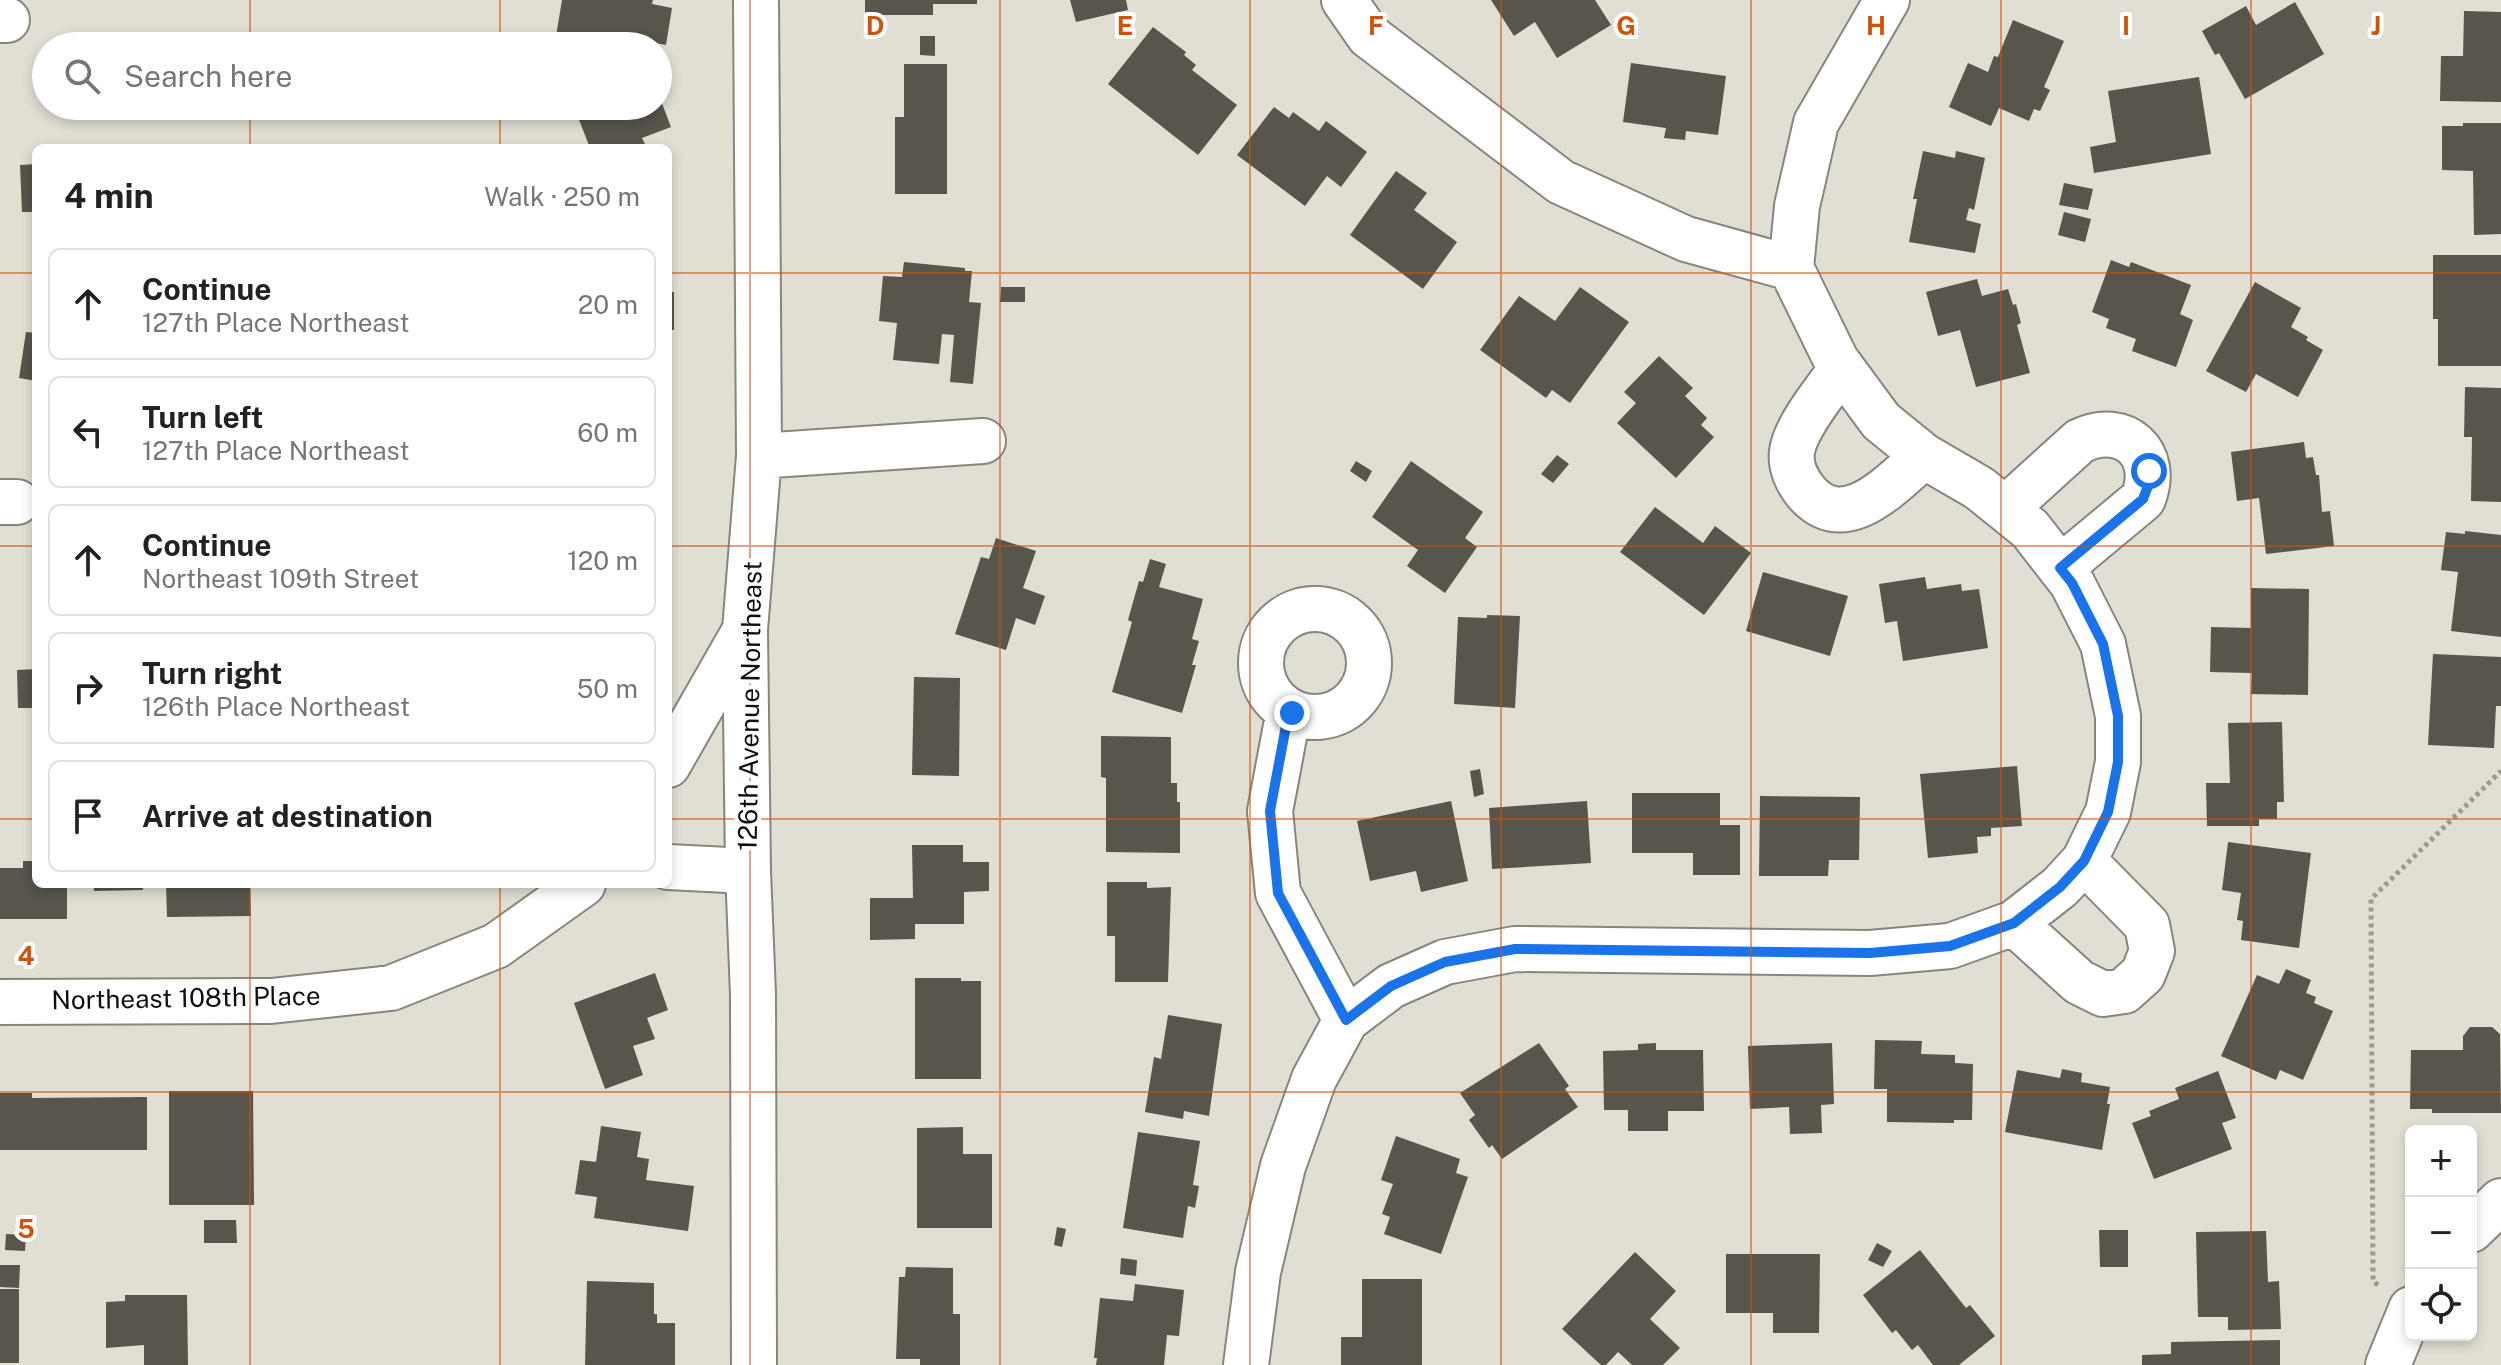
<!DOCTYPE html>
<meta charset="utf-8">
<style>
:root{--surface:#fff;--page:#f6f6f6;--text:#222;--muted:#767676;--line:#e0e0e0}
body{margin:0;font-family:"Public Sans",sans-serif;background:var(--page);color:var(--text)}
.controls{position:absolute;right:24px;bottom:24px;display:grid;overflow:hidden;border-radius:12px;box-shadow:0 4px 12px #0003}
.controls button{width:72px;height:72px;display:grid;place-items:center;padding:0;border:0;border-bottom:2px solid var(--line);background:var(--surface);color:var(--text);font:40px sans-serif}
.stop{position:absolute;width:24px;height:24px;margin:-18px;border:6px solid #1a73e8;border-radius:50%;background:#fff}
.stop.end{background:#1a73e8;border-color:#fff;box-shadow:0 2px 8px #0008}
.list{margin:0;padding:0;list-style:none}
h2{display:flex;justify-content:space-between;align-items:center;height:104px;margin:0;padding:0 32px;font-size:34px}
h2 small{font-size:26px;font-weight:400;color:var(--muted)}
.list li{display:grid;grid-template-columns:52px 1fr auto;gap:24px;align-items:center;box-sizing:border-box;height:112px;margin:0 16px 16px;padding:0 16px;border:2px solid var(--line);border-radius:12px}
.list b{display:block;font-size:30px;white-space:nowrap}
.list p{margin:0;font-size:26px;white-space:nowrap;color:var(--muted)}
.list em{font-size:26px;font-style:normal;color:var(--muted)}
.icon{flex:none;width:44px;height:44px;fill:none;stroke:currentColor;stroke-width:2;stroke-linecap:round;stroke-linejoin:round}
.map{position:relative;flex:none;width:2501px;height:1365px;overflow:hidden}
.search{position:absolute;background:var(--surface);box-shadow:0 4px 12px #0003;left:32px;top:32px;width:640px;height:88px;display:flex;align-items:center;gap:20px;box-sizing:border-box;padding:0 28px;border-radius:44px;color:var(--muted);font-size:30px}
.panel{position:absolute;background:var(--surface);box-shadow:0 4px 12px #0003;left:32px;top:144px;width:640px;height:744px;border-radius:12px}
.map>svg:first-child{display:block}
.building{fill:#57554c}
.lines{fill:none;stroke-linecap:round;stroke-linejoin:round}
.street-casing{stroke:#88857c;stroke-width:48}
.path{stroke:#9c9992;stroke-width:5;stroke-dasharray:4 4;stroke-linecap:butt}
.street{stroke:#fff;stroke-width:44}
.route{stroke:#1a73e8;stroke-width:10}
.grid{fill:none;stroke:#d2520c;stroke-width:2;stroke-opacity:0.55}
.labels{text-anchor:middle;stroke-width:8;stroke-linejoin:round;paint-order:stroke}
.street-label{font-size:26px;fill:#100f0c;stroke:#fff}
.grid-label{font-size:26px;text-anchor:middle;font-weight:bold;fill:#d2520c;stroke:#fff;stroke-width:8;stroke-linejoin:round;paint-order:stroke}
</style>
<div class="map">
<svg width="2501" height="1365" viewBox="0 0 2501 1365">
<rect width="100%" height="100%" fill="#e1ded4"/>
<path class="building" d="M562 0H653L652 4 672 8 666 45 595 32 594 40 556 36Z
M865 0H977V4H933V15H865Z
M1070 0H1126L1128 10 1076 22Z
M1491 0H1595L1611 25 1557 58 1535 22 1514 36Z
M2295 2 2324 54 2245 99 2219 53 2215 55 2202 31 2246 6 2256 25Z
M2464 11 2501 12V102L2440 101 2441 56H2463Z
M2013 20 2064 41 2044 87 2050 90 2040 111 2034 109 2029 121 1999 108 1991 126 1949 107 1968 63 1988 72 1994 56 1998 57Z
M1153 27 1186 52 1184 55 1196 65 1192 70 1237 105 1198 155 1108 84Z
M157 33 203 34V46H157Z
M920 36H935V56L920 55Z
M1631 63 1726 76 1718 135 1686 131 1685 140 1664 138 1666 128 1623 122Z
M904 64H947V194H895V117H904Z
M2199 77 2211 154 2094 173 2090 147 2116 142 2108 91Z
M658 93 671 127 642 138 647 148H590L576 112 593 106H658Z
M154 106H247V111H209V117H154Z
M1274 107 1289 118 1293 112 1319 131 1326 121 1367 152 1341 187 1327 176 1305 206 1237 155Z
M2463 123H2501V234L2474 235 2473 171 2442 170V126H2463Z
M1923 151 1955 158 1956 151 1985 158 1974 210 1969 208 1966 220 1981 224 1975 253 1909 242 1917 199H1913Z
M36 164V212H22L20 165Z
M1396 171 1427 193 1414 210 1457 242 1423 289 1350 235Z
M2064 183 2093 189 2088 210 2059 205Z
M2064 212 2091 219 2085 242 2058 235Z
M2433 255H2501V366H2438V319H2433Z
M2111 260 2129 267 2131 262 2191 285 2180 314 2193 320 2176 367 2132 351 2136 339 2106 328 2109 319 2092 312Z
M904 262 965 268V271H972L969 302 981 303 973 384 950 382 954 335 942 334 939 364 893 360 897 323 879 321 883 276 902 277Z
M1977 279 1982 296 2008 289 2013 305 2016 304 2021 323 2017 325 2030 373 1976 387 1960 330 1938 336 1926 292Z
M2255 282 2301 308 2291 327 2308 337 2306 340 2323 350 2298 397 2256 374 2246 392 2206 371Z
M1001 287H1025V302H1000Z
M1580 287 1629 322 1570 403 1552 390 1546 398 1480 350 1519 296 1555 321Z
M668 292H674V330H668Z
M26 332 36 333V381L19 378Z
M1659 356 1693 388 1685 396 1707 418 1701 425 1714 437 1676 478 1617 423 1636 403 1624 392Z
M2465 387 2501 388V502L2471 501 2472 437H2464Z
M2304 442 2306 458 2313 457 2316 475H2319L2322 512 2330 511 2334 546 2266 554 2259 498 2237 501 2231 452Z
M1557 455 1569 464 1553 483 1541 474Z
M1356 461 1372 471 1366 482 1350 471Z
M1411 461 1483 512 1465 538 1477 547 1445 593 1407 566 1418 550 1372 517Z
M1655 507 1703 543 1715 526 1751 553 1704 615 1620 552Z
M2465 531 2501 535V637L2451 631 2458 572 2441 570 2446 532 2465 534Z
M996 538 1036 551 1023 588 1045 596 1035 625 1016 618 1006 650 955 634 981 557 989 559Z
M1150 559 1166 564 1159 587 1203 599 1192 639 1199 641 1192 665H1196L1182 713 1112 692 1132 622 1128 620 1139 581 1143 582Z
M1763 572 1848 596 1830 656 1746 631Z
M1925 577 1927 589 1961 584 1962 591 1979 589 1988 648 1903 661 1897 621 1885 623 1879 584Z
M2251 588 2309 589 2308 695 2251 694 2252 673 2210 672 2211 627 2251 628Z
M1487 615 1520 616 1515 708 1454 704 1458 617 1487 618Z
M2433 654 2501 657V706H2496L2494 748 2428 745Z
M36 669V708H18L17 670Z
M914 677 960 678 959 776 912 775Z
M2282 722 2284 802H2277V819H2259V826H2207L2206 783H2230L2228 723Z
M1101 736 1171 737V783H1177V802H1180V853L1106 852V778L1101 777Z
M2017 766 2022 826 1991 828V836L1977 837 1978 853 1928 858 1920 774Z
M1480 769 1484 794 1474 797 1470 771Z
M1632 793H1720V825H1740V875H1693V853H1632Z
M1760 796 1860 797 1859 860H1829L1828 876H1759Z
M1451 801 1468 881 1421 892 1416 871 1370 881 1357 821Z
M1587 801 1591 863 1492 869 1489 808Z
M2228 842 2311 853 2299 948 2241 940 2243 921 2237 920 2241 893 2222 890Z
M912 845H963V862H989V891L964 892V924H915V939L870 940V898H913Z
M23 861H36V884H67V919H0V868H23Z
M1107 882H1147V888L1171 887 1168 982H1115V936H1107Z
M94 884H143V890L94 891Z
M166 884H250L251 916 167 917Z
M2286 969 2311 980 2306 993 2316 997 2314 1003 2333 1011 2303 1080 2280 1070 2276 1080 2221 1056 2257 975 2279 984Z
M655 973 668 1010 647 1018 655 1039 633 1046 643 1075 605 1089 574 1003Z
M915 978H961V981H981V1079H915Z
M1168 1015 1222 1024 1209 1116 1184 1111 1183 1119 1145 1112 1154 1057 1161 1059Z
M2470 1027H2492L2500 1034 2501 1113H2432V1109H2410L2411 1050H2463V1036Z
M1875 1040 1922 1041 1921 1054 1955 1055V1063L1973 1064 1972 1120H1954V1123L1887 1122V1089H1874Z
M1539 1043 1569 1086 1565 1089 1578 1107 1502 1159 1492 1145 1489 1148 1469 1120 1475 1115 1460 1093Z
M1656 1043V1050H1703L1704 1111H1668V1131H1628V1110H1604L1603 1051 1638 1050V1044Z
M1832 1043 1834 1104 1821 1105 1822 1133 1790 1134 1789 1107 1750 1109 1748 1046Z
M2062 1069 2082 1073 2081 1082 2110 1087 2107 1104H2110L2102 1150 2005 1132 2017 1070 2060 1078Z
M2218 1071 2236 1118 2222 1123 2232 1149 2154 1179 2132 1123 2151 1116 2149 1111 2179 1099 2175 1088Z
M169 1091H253L254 1205H169Z
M0 1093H32V1098L147 1097V1150H0Z
M601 1126 641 1132 637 1157 649 1159 646 1180 694 1186 688 1231 594 1218 597 1197 575 1194 580 1160 596 1162Z
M963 1127V1154H992V1228H917V1128Z
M1138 1132 1200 1141 1193 1185 1199 1186 1195 1208 1188 1206 1183 1238 1123 1228Z
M1396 1136 1460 1159 1456 1173 1468 1177 1441 1254 1384 1234 1390 1217 1382 1214 1393 1184 1381 1180Z
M204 1220H236L237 1243H204Z
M1057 1227 1066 1229 1062 1247 1054 1245Z
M2099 1230H2128V1267H2100Z
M2266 1231 2268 1282 2279 1281 2281 1329 2228 1330V1317H2198L2196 1232Z
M6 1234 26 1235 25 1251 5 1250Z
M1877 1243 1892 1251 1883 1267 1868 1260Z
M1920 1250 1966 1308 1970 1305 1995 1336 1959 1365H1933L1918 1345 1912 1350 1896 1330 1892 1333 1863 1295Z
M1635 1252 1676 1291 1650 1319 1680 1348 1663 1365H1632L1618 1352 1606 1365H1601L1562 1329Z
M1726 1254H1820L1819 1333H1773V1313H1726Z
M1121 1258 1137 1260 1136 1276 1120 1274Z
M0 1265H20L19 1288 0 1287Z
M906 1267 953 1268V1314H960V1365H920V1359H896L899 1277H905Z
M1362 1279H1422V1365H1341V1337H1362Z
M587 1281 654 1283V1314H657V1323H675V1365H585Z
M1135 1284 1184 1290 1179 1336 1167 1335 1164 1365H1096L1097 1358H1094L1100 1298 1133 1301Z
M0 1289H19V1363H0Z
M125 1295H187L188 1365H144V1345L106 1348V1302L125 1301Z
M2280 1340V1365H2142V1355L2171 1354V1342Z"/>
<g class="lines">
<g class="street-casing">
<path id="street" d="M1344 0 1369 36 1561 182 1686 239 1791 268
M0 20H7
M1842 368C1827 389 1795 427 1792 452 1790 466 1797 481 1806 492 1845 538 1893 482 1924 456
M759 456 983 441
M0 502H17
M2005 509 2080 441C2124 420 2161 453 2143 499L2060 568
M1261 663a54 54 0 1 1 108 0a54 54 0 1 1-108 0Z
M1292 713 1286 726 1270 811 1278 893 1346 1020
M668 765 744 632
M668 867 748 871
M2014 923 2079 982 2103 994 2124 991 2143 974 2152 951 2147 925 2084 861
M0 1002 271 1001 391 988 496 946 583 884
M2471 1230 2501 1201
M754 1365 753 994 748 871 745 630 759 456 756 0
M1246 1365 1258 1272 1283 1166 1314 1079 1346 1020 1391 986 1445 962 1515 949 1870 953 1950 946 2014 923 2060 887 2084 861 2108 812 2118 762V716L2103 644 2072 583 2030 529 1979 488 1924 456 1881 421 1836 360 1791 268 1797 206 1816 123 1887 0
M2388 1365 2411 1309"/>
</g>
<path class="path" d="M2378 1285 2373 1281 2371 899 2501 771"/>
<use href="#street" class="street"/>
</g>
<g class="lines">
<path class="route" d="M1292 713 1286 726 1270 811 1278 893 1346 1020 1391 986 1445 962 1515 949 1870 953 1950 946 2014 923 2060 887 2084 861 2108 812 2118 762V716L2103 644 2072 583 2060 568 2143 499 2148 486 2149 471"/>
</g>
<path class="grid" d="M250 0V46M500 0V46M750 0V1365M1000 0V1365M1250 0V1365M1501 0V1365M1751 0V1365M2001 0V1365M2251 0V1365M250 106V148M500 106V148M0 273H36M668 273H2501M0 546H36M668 546H2501M0 819H36M668 819H2501M250 884V1365M500 884V1365M0 1092H2501"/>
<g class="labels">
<g class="street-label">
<text transform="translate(750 706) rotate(-89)" y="9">126th Avenue Northeast</text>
<text transform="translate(186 998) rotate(-1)" y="9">Northeast 108th Place</text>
</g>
</g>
<g class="grid-label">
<text x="875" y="35">D</text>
<text x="1125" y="35">E</text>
<text x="1376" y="35">F</text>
<text x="1626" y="35">G</text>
<text x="1876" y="35">H</text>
<text x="2126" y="35">I</text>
<text x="2376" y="35">J</text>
<text x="26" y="965">4</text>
<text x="26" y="1238">5</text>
</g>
</svg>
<div class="controls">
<button>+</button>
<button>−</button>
<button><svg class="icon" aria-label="locate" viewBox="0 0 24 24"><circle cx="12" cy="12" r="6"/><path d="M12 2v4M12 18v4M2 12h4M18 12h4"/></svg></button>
</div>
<div class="stop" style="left:2149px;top:471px"></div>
<div class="stop end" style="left:1292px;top:713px"></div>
<div class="search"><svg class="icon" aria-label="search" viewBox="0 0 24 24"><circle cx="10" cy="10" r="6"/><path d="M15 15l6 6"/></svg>Search here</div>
<section class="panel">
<h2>4 min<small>Walk · 250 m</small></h2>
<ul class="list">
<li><svg class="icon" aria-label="ahead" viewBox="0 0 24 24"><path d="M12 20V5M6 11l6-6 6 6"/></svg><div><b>Continue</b><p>127th Place Northeast</p></div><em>20 m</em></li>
<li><svg class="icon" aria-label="left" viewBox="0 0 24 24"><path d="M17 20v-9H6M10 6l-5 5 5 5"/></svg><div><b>Turn left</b><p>127th Place Northeast</p></div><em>60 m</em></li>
<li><svg class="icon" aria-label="ahead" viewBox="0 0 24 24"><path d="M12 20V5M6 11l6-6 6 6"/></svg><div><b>Continue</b><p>Northeast 109th Street</p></div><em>120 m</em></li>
<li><svg class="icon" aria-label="right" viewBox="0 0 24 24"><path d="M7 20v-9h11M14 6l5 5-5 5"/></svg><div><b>Turn right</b><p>126th Place Northeast</p></div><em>50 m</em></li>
<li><svg class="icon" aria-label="arrive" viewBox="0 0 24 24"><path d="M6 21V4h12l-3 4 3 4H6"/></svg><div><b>Arrive at destination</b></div></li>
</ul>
</section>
</div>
